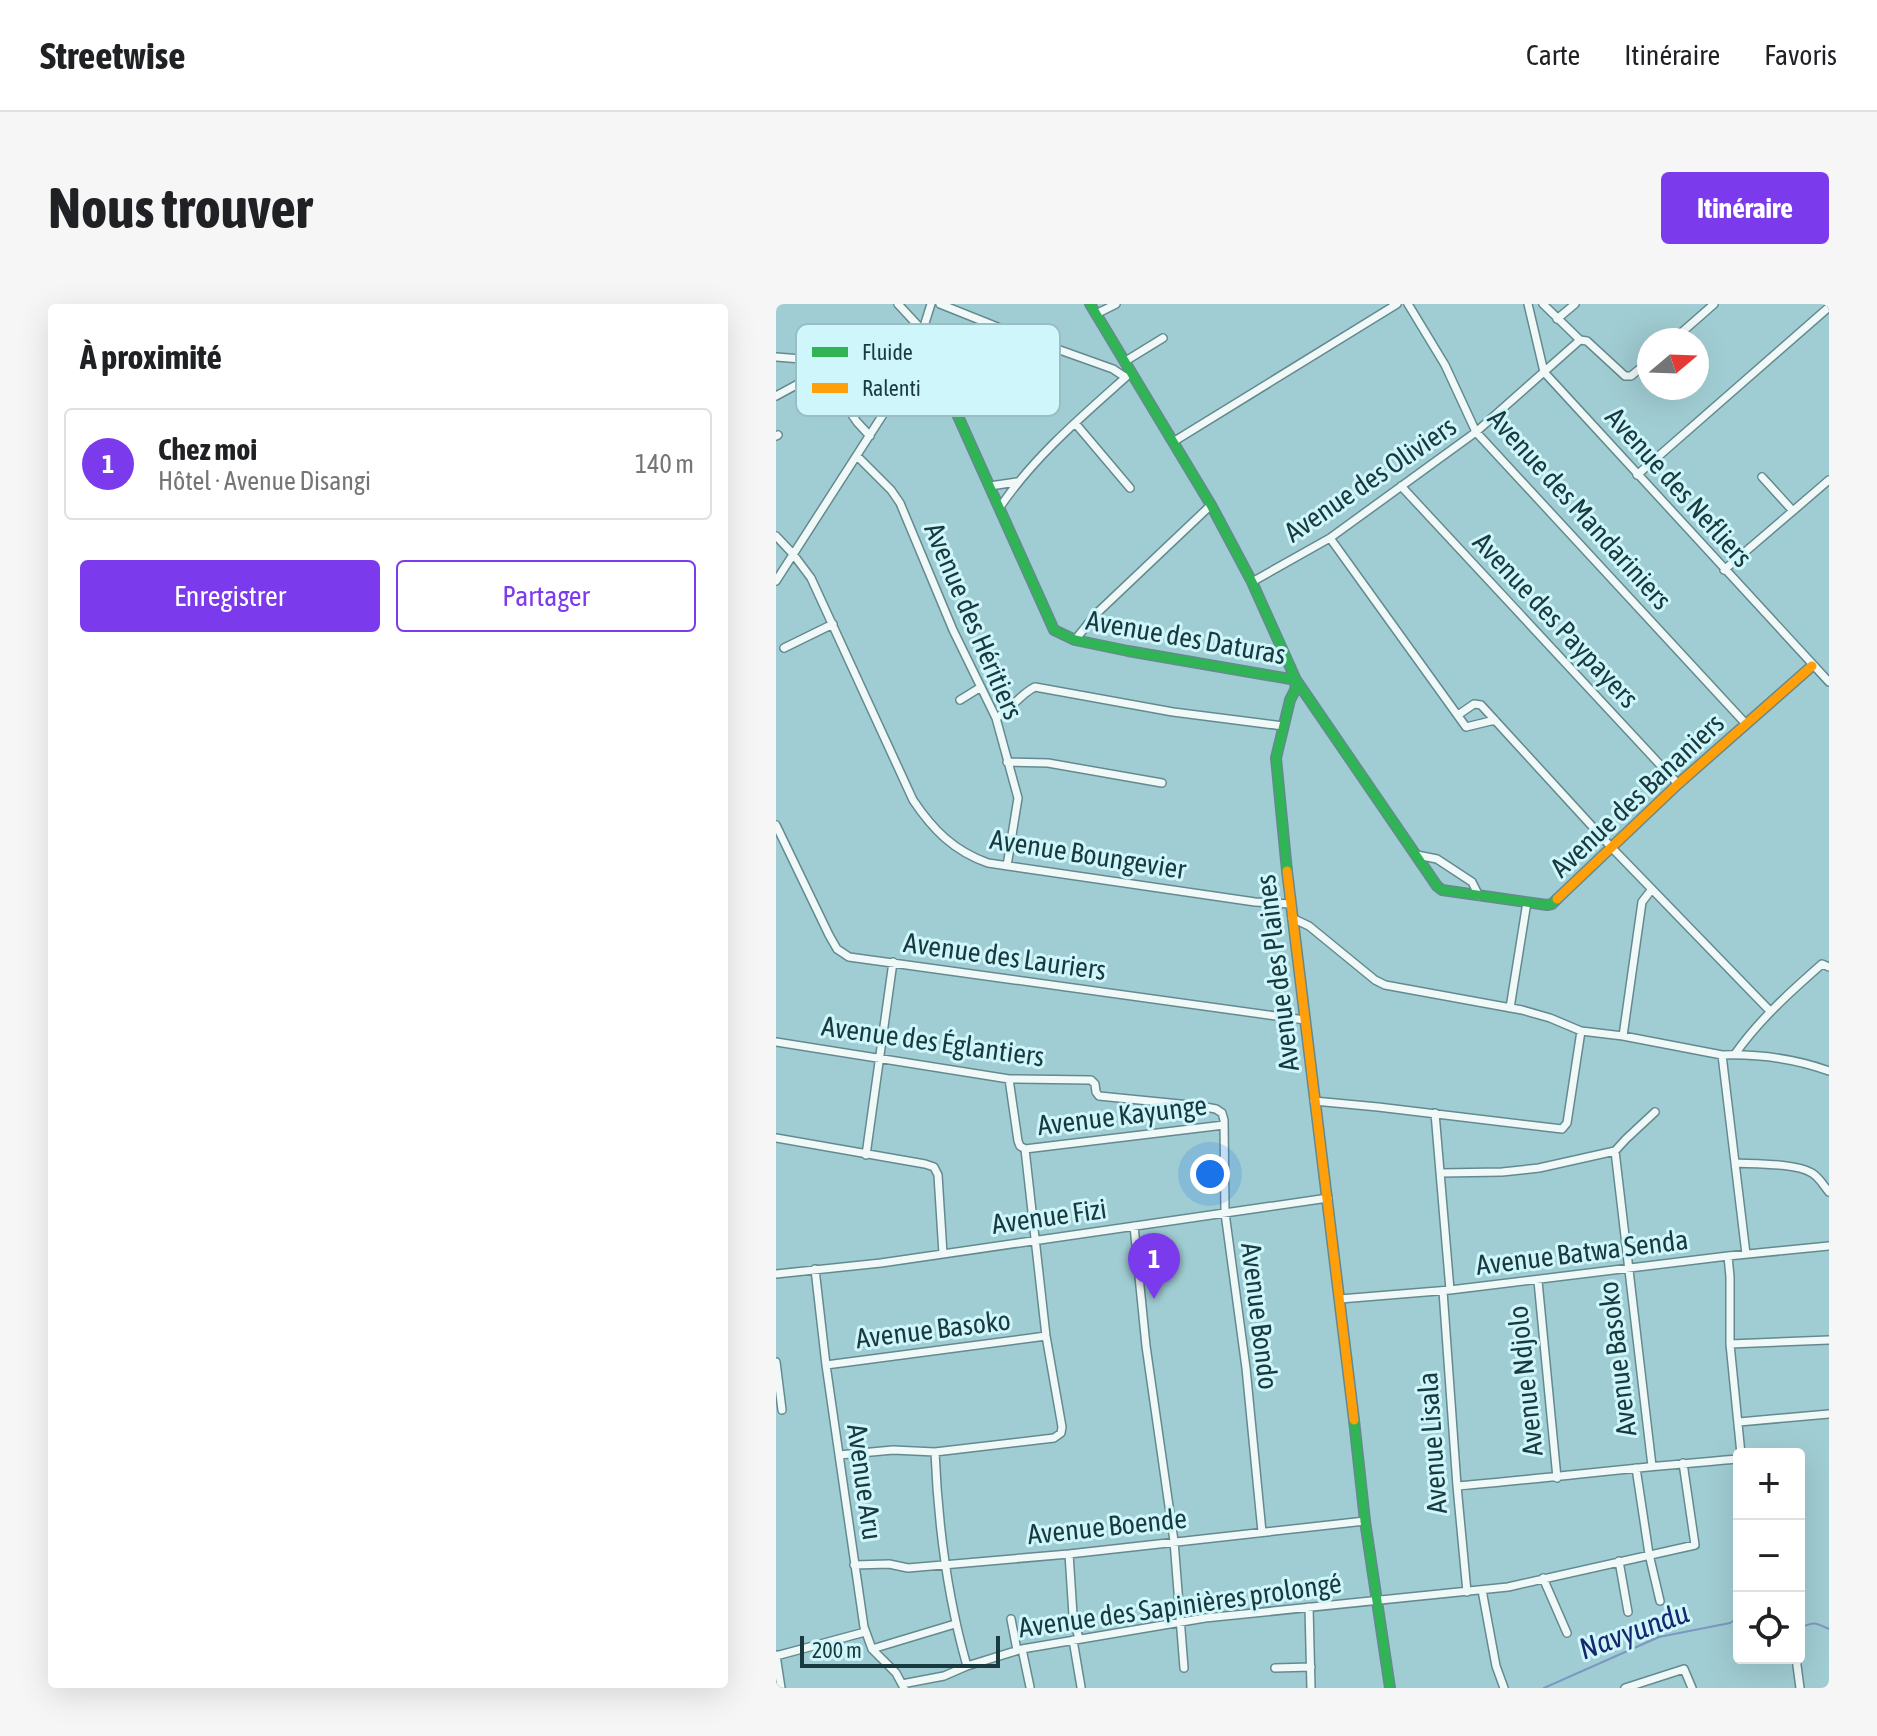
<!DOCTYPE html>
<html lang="fr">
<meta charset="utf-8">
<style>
:root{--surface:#fff;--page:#f6f6f6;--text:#202124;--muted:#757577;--line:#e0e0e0;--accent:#7c3aed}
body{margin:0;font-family:"Asap Condensed",sans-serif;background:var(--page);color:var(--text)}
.controls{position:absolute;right:24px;bottom:24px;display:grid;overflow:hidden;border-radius:8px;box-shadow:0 8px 32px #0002}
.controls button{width:72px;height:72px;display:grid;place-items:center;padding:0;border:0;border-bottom:2px solid var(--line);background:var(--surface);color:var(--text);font:40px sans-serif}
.compass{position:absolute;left:861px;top:24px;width:72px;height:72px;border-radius:50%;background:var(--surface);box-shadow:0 8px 32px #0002;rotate:71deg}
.scale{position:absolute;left:24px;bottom:20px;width:200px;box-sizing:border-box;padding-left:8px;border:4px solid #183a3f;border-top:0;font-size:22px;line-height:28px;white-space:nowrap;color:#183a3f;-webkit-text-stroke:6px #cff6fb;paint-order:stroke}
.you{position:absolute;left:434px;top:870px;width:28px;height:28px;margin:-20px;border:6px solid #fff;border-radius:50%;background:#1a73e8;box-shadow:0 0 0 12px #1a73e833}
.badge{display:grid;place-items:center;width:52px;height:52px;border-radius:50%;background:var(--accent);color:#fff;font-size:26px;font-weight:700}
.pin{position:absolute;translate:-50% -66px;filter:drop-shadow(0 2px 4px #0008)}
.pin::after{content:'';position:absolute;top:42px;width:28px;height:24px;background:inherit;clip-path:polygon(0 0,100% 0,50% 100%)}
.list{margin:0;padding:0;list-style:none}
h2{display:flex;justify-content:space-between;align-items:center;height:104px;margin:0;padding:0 32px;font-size:34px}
h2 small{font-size:26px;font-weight:400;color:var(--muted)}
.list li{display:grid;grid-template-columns:52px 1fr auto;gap:24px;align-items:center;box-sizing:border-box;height:112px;margin:0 16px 16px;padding:0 16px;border:2px solid var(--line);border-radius:8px}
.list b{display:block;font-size:30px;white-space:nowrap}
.list p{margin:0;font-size:26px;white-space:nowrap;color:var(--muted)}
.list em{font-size:26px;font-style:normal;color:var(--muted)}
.actions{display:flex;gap:16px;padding:24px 32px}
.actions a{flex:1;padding:18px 0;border:2px solid var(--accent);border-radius:8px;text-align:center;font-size:28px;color:var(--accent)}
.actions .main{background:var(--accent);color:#fff}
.icon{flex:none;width:44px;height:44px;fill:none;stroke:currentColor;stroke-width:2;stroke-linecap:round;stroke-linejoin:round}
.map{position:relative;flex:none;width:1053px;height:1384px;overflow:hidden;border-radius:8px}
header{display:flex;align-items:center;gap:48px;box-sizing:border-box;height:112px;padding:0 40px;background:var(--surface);border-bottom:2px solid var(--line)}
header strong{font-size:38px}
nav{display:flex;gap:44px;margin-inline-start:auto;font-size:28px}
.intro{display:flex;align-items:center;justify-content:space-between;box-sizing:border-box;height:192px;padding:0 48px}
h1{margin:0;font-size:56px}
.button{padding:20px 36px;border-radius:8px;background:var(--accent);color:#fff;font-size:28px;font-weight:700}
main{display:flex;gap:48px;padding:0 48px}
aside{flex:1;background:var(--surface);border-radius:8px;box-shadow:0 8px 32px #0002}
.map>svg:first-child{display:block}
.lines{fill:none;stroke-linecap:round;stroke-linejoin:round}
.stream{stroke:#7c98c2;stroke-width:2}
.street-casing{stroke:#648a8f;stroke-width:10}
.fast-casing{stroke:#648a8f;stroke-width:12}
.slow-casing{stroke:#648a8f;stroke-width:12}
.street{stroke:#f1f8f8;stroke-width:7}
.fast{stroke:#30b455;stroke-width:9}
.slow{stroke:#ff9f0a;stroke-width:9}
.labels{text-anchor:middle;stroke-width:6;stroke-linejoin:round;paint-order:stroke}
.street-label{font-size:28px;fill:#183a3f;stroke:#cff6fb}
.water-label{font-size:30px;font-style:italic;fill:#17296e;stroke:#cff6fb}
.key{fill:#cff6fb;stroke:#98bec3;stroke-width:2}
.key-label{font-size:22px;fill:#183a3f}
</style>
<header>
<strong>Streetwise</strong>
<nav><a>Carte</a><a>Itinéraire</a><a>Favoris</a></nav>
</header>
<div class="intro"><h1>Nous trouver</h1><a class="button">Itinéraire</a></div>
<main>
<aside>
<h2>À proximité<small></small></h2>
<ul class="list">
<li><span class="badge">1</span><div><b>Chez moi</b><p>Hôtel · Avenue Disangi</p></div><em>140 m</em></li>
</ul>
<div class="actions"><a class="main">Enregistrer</a><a>Partager</a></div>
</aside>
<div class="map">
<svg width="1053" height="1384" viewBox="0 0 1053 1384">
<rect width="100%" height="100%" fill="#a0cdd3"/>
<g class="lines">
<path class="stream" d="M1023 1324C1039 1318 1037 1318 1053 1325
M768 1384 883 1333 954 1319 963 1313"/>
<g class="street-casing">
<path id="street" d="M122 0 147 27
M164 0 239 30 337 65 349 73
M632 0 669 61 700 128 970 420
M752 0 768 68 1053 378
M767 0 804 36 811 37 849 72H855L873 57
M320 10 340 0
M781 15 799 0
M897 36 938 0
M0 53 38 56 81 118 94 132
M348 58 387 34
M0 92 46 67
M299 119 354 184
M0 132 2 131
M397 138 621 0
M81 152 115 186 124 199 177 326 220 414 242 494 231 562
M861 171 1053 3
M986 173 1017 207
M214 182 241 178
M625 182 902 480
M224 203C258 153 305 113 350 73
M0 232 17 250 35 274 137 496C157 526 178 547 212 559L479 598 514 600
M554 234 690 423 719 416
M948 266 1053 176
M0 277 124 84 144 35 155 0
M476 278 554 234 700 128 804 36
M299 336 320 310 435 201
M8 344 57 320
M184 396 205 383
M682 411 698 400 705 401 836 544 994 707
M220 414C235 406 244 390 259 383L397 408 507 422
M231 458 272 459 386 479
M0 521 53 631 61 645 73 653 529 716
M641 551 661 555 696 578 703 592
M516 614 533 622 599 676 609 681 746 706 774 714 805 727 847 732 946 751C981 750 1020 755 1053 767
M734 704 751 598
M847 732 866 598 876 585
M0 738 233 775 315 776 319 780 320 788 323 792 424 802 440 805 446 809 448 816 449 909 470 1064 486 1228
M959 750C983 716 1014 688 1046 660L1053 663
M946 751 970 950
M233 775 242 837 244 842 249 845
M538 797 602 803 786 825 791 819 805 727
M659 809 674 986
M0 834 149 860 158 863 162 871 167 950
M249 845 448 821
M839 847 876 1162
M90 851 117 658
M959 859C978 860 1020 859 1036 869 1043 873 1048 882 1053 888
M665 869 726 868 763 864 839 847 850 835 879 808
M358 922 370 1042 398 1237 408 1364
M952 952 954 973V1040L965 1150
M39 965 50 1061 88 1323 96 1345 120 1369 128 1384
M0 970 105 959 552 894
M762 977 781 1174
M667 987 681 1182 691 1288
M564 995 674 986 952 952 1053 942
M954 1040 1053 1036
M0 1058 6 1106
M50 1061 270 1032
M963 1118 1053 1110
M159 1148C162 1220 171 1292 191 1362L246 1345 429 1314 732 1283 919 1241 907 1159
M63 1151 117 1146 159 1148 278 1134 285 1129 286 1123 270 1032 249 845
M1023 1162V1171
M860 1164 873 1250 884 1297
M681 1182C775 1174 869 1162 963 1155
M1023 1218V1271
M293 1250 297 1311 303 1335
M843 1257 852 1308
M78 1261 113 1260 132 1264 293 1250 589 1217
M767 1274 791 1329
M706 1286 720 1362 728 1384
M533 1303 535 1384
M235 1315 241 1346
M297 1336 305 1383
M96 1345 179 1320
M246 1345 254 1383
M0 1351 5 1384
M0 1352 89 1328
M1020 1354 1024 1384
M499 1364 535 1363
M126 1380 168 1372 191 1362
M849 1384 908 1365 916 1384"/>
</g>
<g class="fast-casing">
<path id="fast" d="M314 0 435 201 476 278 520 376 519 386 514 396 500 454 511 567
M144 35 155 52 278 326 299 336 352 347 520 376 661 582 666 586 771 601 776 600 781 595
M578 1116 589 1217 614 1384"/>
</g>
<g class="slow-casing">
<path id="slow" d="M511 567 578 1116
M781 595 902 480 1036 362"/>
</g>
<use href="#street" class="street"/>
<use href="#fast" class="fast"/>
<use href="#slow" class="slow"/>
</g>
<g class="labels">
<g class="street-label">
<text transform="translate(594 175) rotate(-34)" y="10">Avenue des Oliviers</text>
<text transform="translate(903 183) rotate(48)" y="10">Avenue des Nefliers</text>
<text transform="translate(804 205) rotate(48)" y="10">Avenue des Mandariniers</text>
<text transform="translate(780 316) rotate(47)" y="10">Avenue des Paypayers</text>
<text transform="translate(198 317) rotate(67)" y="10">Avenue des Héritiers</text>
<text transform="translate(410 333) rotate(10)" y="10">Avenue des Daturas</text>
<text transform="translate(861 491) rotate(-43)" y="10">Avenue des Bananiers</text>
<text transform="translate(312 550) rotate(9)" y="10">Avenue Boungevier</text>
<text transform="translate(229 652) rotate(8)" y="10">Avenue des Lauriers</text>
<text transform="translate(501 669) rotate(-97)" y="10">Avenue des Plaines</text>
<text transform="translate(157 737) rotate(8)" y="10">Avenue des Églantiers</text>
<text transform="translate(346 811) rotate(-7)" y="10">Avenue Kayunge</text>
<text transform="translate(273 912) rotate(-8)" y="10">Avenue Fizi</text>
<text transform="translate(806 948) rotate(-7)" y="10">Avenue Batwa Senda</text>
<text transform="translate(484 1012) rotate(83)" y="10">Avenue Bondo</text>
<text transform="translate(157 1025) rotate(-7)" y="10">Avenue Basoko</text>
<text transform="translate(841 1055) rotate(-97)" y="10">Avenue Basoko</text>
<text transform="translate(749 1077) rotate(-96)" y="10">Avenue Ndjolo</text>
<text transform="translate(656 1139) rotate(-94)" y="10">Avenue Lisala</text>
<text transform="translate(89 1178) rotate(82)" y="10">Avenue Aru</text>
<text transform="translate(331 1222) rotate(-6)" y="10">Avenue Boende</text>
<text transform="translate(404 1301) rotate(-8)" y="10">Avenue des Sapinières prolongé</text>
</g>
<g class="water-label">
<text transform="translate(858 1327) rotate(-20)" y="10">Navyundu</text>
</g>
</g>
<rect x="20" y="20" width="264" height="92" rx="12" class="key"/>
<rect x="36" y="43" width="36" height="10" fill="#30b455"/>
<rect x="36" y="79" width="36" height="10" fill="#ff9f0a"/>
<g class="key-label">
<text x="86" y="56">Fluide</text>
<text x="86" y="92">Ralenti</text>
</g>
</svg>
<div class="controls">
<button>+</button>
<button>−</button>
<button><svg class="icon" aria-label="locate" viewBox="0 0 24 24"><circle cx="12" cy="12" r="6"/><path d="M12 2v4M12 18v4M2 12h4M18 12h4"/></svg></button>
</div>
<svg class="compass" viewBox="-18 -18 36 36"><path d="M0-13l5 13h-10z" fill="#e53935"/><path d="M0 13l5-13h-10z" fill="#757577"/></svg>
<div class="scale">200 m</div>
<div class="you"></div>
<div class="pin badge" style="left:378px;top:995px">1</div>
</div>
</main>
